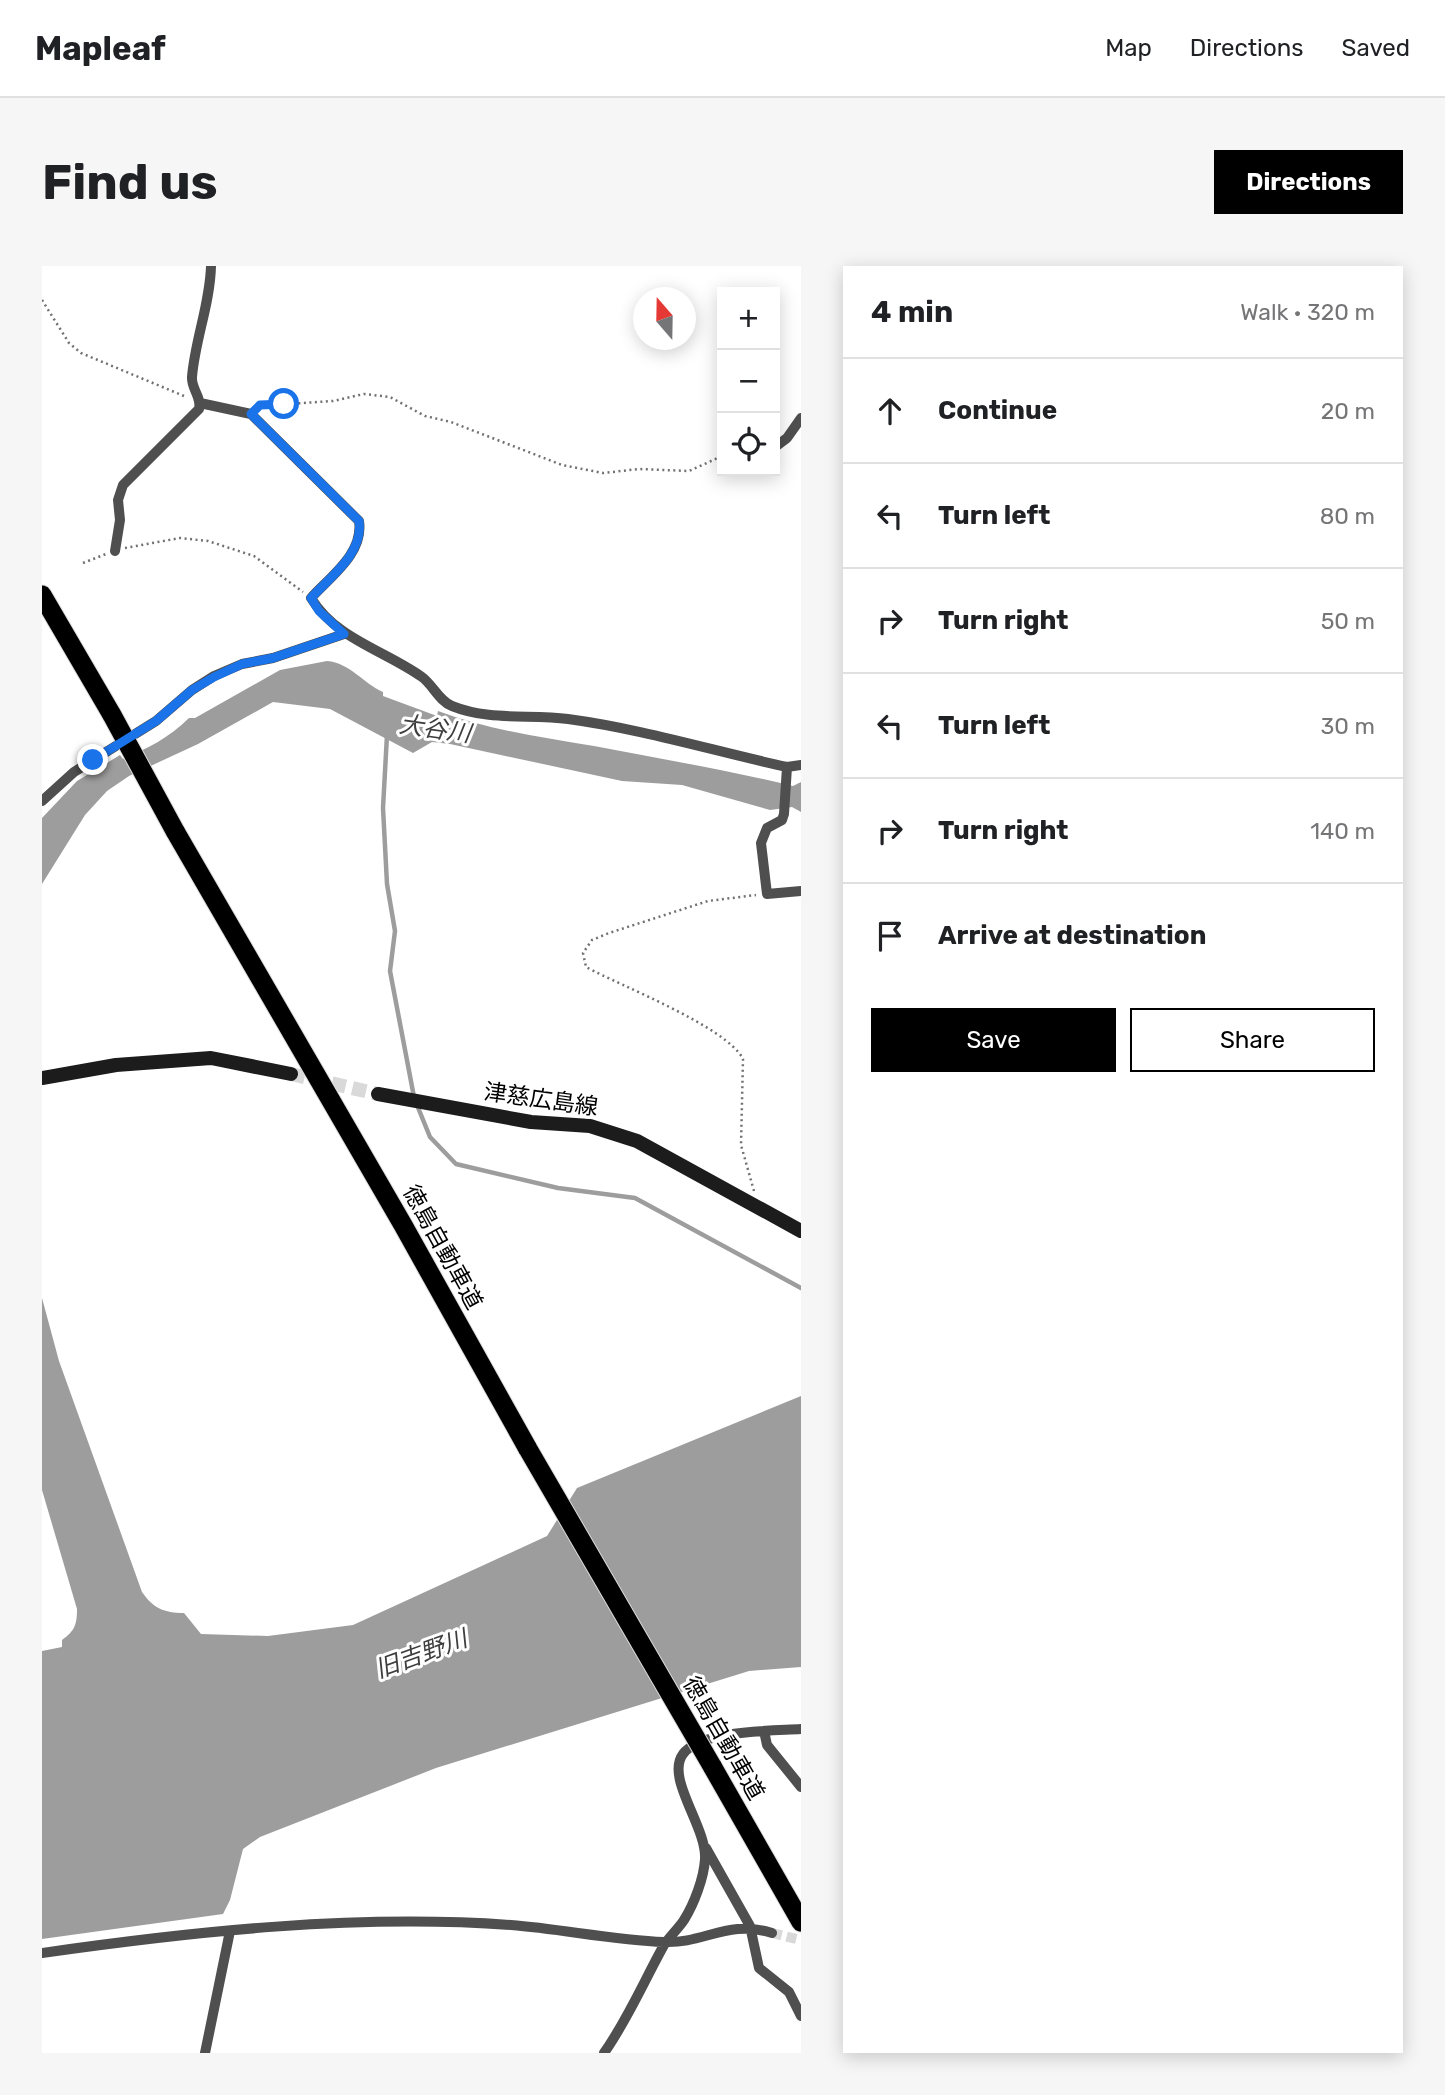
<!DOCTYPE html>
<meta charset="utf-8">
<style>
:root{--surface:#fff;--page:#f6f6f6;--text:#202124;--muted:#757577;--line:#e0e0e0;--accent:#000}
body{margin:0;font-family:Rubik,"Noto Sans JP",sans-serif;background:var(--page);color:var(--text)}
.controls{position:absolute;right:21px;top:21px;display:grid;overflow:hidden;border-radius:0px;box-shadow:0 4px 18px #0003}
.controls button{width:63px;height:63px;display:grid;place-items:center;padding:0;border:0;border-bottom:2px solid var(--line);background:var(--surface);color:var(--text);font:35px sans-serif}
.compass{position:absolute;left:591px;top:21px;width:63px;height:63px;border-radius:50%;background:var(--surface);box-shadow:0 4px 18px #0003;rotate:340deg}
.stop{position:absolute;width:21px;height:21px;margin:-16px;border:5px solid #1a73e8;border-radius:50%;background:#fff}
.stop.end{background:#1a73e8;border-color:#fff;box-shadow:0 2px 7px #0008}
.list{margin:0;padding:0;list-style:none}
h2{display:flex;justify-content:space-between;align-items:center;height:91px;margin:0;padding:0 28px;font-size:30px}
h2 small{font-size:23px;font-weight:400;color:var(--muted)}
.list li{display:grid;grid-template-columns:46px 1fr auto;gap:21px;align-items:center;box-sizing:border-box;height:105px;padding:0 28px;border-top:2px solid var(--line)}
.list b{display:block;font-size:26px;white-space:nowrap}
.list em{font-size:23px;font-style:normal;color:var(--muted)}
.actions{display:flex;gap:14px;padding:21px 28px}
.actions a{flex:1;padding:16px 0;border:2px solid var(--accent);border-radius:0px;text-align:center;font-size:24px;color:var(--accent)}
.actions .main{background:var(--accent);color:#fff}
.icon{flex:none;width:38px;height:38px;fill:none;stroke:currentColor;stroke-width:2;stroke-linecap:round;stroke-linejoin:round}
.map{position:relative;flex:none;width:759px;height:1787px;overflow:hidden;border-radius:0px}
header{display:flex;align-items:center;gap:42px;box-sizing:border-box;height:98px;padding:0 35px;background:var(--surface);border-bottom:2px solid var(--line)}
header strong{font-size:33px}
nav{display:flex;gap:38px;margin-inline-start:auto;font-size:24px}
.intro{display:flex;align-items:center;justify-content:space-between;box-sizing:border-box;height:168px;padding:0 42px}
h1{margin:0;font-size:49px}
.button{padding:18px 32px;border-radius:0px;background:var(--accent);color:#fff;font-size:24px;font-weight:700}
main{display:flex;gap:42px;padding:0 42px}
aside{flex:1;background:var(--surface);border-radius:0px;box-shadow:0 4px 18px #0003}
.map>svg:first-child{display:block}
.water{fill:#9d9d9d}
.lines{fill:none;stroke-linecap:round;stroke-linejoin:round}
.stream{stroke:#9d9d9d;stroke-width:4.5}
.street-tunnel{stroke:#d9d9d9;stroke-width:10;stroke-dasharray:10 5;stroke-linecap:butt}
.secondary-tunnel{stroke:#d9d9d9;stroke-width:14;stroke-dasharray:14 7;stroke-linecap:butt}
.highway-casing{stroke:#dbdbdb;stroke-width:21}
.path{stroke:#717171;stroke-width:2.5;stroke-dasharray:2 3.5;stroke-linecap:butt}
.street{stroke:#4f4f4f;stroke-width:10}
.secondary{stroke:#1c1c1c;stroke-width:14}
.highway{stroke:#000;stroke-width:19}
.highway-bridge-casing{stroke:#dbdbdb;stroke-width:21;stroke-linecap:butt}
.highway-bridge{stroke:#000;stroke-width:19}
.route{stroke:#1a73e8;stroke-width:9}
.labels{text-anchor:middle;stroke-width:6;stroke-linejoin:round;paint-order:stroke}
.street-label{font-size:23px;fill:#000;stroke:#fff}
.water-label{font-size:24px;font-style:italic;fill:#3e3e3e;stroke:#fff}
</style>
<header>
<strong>Mapleaf</strong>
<nav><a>Map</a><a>Directions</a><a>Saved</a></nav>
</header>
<div class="intro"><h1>Find us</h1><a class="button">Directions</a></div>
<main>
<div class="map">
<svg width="759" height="1787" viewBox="0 0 759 1787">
<rect width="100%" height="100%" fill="#fff"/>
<path class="water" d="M285 395C308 397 321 417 341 426V430L395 450 396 445C447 464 499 471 552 480 619 493 685 504 751 520L759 516V546L750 541 728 544 640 519 580 515 408 478 390 476 371 487 288 443 231 436 156 478 87 510 65 525 43 549 0 618V552L35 515 78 489 81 493C106 482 127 472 147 452H153L238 404Z
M0 1032 17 1095 100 1326C111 1342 122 1347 142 1347L159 1368 226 1370 311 1359 505 1270 535 1222 759 1130V1401L707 1405 394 1502 218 1571 201 1583 188 1634 181 1648 0 1673V1385L20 1381V1374C33 1365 35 1358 35 1343L0 1224Z"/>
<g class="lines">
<path class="stream" d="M345 469 341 542 345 618 353 665 348 705 372 831
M375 839 388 871 414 898 516 922 593 932 759 1022"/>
<path class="street-tunnel" d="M730 1667 759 1674"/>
<path class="secondary-tunnel" d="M249 808 336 828"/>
<g class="highway-casing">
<path id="highway" d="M0 329 70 449
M133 565 361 959 486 1183
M670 1500 759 1656"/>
</g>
<path class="path" d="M0 34 27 77 39 87 142 130
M218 140 291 135 322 128 348 131 383 150 409 156 520 199 561 207 597 203 647 205 680 190
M83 282 138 272 166 275 212 290 261 326
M41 297 64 288
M712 925 699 879 701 793C685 761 579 720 544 701L541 687 550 674 567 667 666 635 714 629"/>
<path class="street" d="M158 137 209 148 317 255C322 287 289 310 269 332 294 373 342 384 380 411 391 419 397 435 410 440 447 455 487 448 526 453 600 463 672 485 745 501L759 499
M733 181 745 172 759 152
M73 285 78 254 76 234 81 219 157 143C160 131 149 123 150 111 153 74 168 38 169 0
M745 501 742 548 740 554 725 562 719 577 725 628 759 625
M0 535 32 506 114 455 150 424 172 410 200 398 231 392 302 368
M722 1465 725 1479 759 1521
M664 1582 708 1660 717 1702 747 1726 759 1750
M0 1687C154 1665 313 1648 469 1659 520 1663 571 1674 622 1676 662 1678 686 1653 730 1667
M163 1787 188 1665
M562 1787C586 1753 602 1715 622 1679 628 1670 636 1663 642 1654 652 1638 662 1612 663 1593 665 1561 623 1512 641 1488 658 1464 731 1465 759 1463"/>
<path class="secondary" d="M0 812 74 799 169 792 249 808
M336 828 489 856 548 860 595 875 759 965"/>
<use href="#highway" class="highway"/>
<g class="highway-bridge-casing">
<path id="highway-bridge" d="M70 449 133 565
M486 1183 670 1500"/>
</g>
<use href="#highway-bridge" class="highway-bridge"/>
</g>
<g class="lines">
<path class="route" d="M51 494 114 455 150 424 172 411 200 398 231 392 302 368 277 345 269 332C289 310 322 287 317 255L209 148 218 139 242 138"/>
</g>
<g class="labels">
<g class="street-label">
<text transform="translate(499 833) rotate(8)" y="8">津慈広島線</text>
<text transform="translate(401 981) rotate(61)" y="8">徳島自動車道</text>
<text transform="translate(682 1472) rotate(60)" y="8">徳島自動車道</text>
</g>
<g class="water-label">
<text transform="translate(393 463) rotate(8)" y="8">大谷川</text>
<text transform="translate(379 1388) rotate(-20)" y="8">旧吉野川</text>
</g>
</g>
</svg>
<div class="controls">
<button>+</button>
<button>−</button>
<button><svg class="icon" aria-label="locate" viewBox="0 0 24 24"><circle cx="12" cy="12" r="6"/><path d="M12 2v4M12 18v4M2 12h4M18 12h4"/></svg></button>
</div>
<svg class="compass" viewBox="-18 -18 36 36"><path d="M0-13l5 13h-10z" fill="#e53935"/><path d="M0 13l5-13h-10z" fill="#757577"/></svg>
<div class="stop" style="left:242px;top:138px"></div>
<div class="stop end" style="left:51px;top:494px"></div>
</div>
<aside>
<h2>4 min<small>Walk · 320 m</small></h2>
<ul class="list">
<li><svg class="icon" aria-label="ahead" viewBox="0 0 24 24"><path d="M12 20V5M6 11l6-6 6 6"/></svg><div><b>Continue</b></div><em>20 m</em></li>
<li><svg class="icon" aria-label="left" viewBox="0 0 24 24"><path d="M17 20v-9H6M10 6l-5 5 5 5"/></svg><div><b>Turn left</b></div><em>80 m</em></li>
<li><svg class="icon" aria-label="right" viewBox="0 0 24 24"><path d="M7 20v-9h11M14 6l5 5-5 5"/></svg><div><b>Turn right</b></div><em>50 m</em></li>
<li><svg class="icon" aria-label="left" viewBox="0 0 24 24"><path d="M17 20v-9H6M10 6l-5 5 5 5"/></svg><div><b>Turn left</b></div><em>30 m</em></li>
<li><svg class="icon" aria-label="right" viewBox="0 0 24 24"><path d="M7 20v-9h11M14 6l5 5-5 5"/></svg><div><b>Turn right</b></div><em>140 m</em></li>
<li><svg class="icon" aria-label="arrive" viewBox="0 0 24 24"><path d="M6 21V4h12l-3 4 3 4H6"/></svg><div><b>Arrive at destination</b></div></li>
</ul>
<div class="actions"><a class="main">Save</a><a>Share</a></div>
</aside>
</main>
